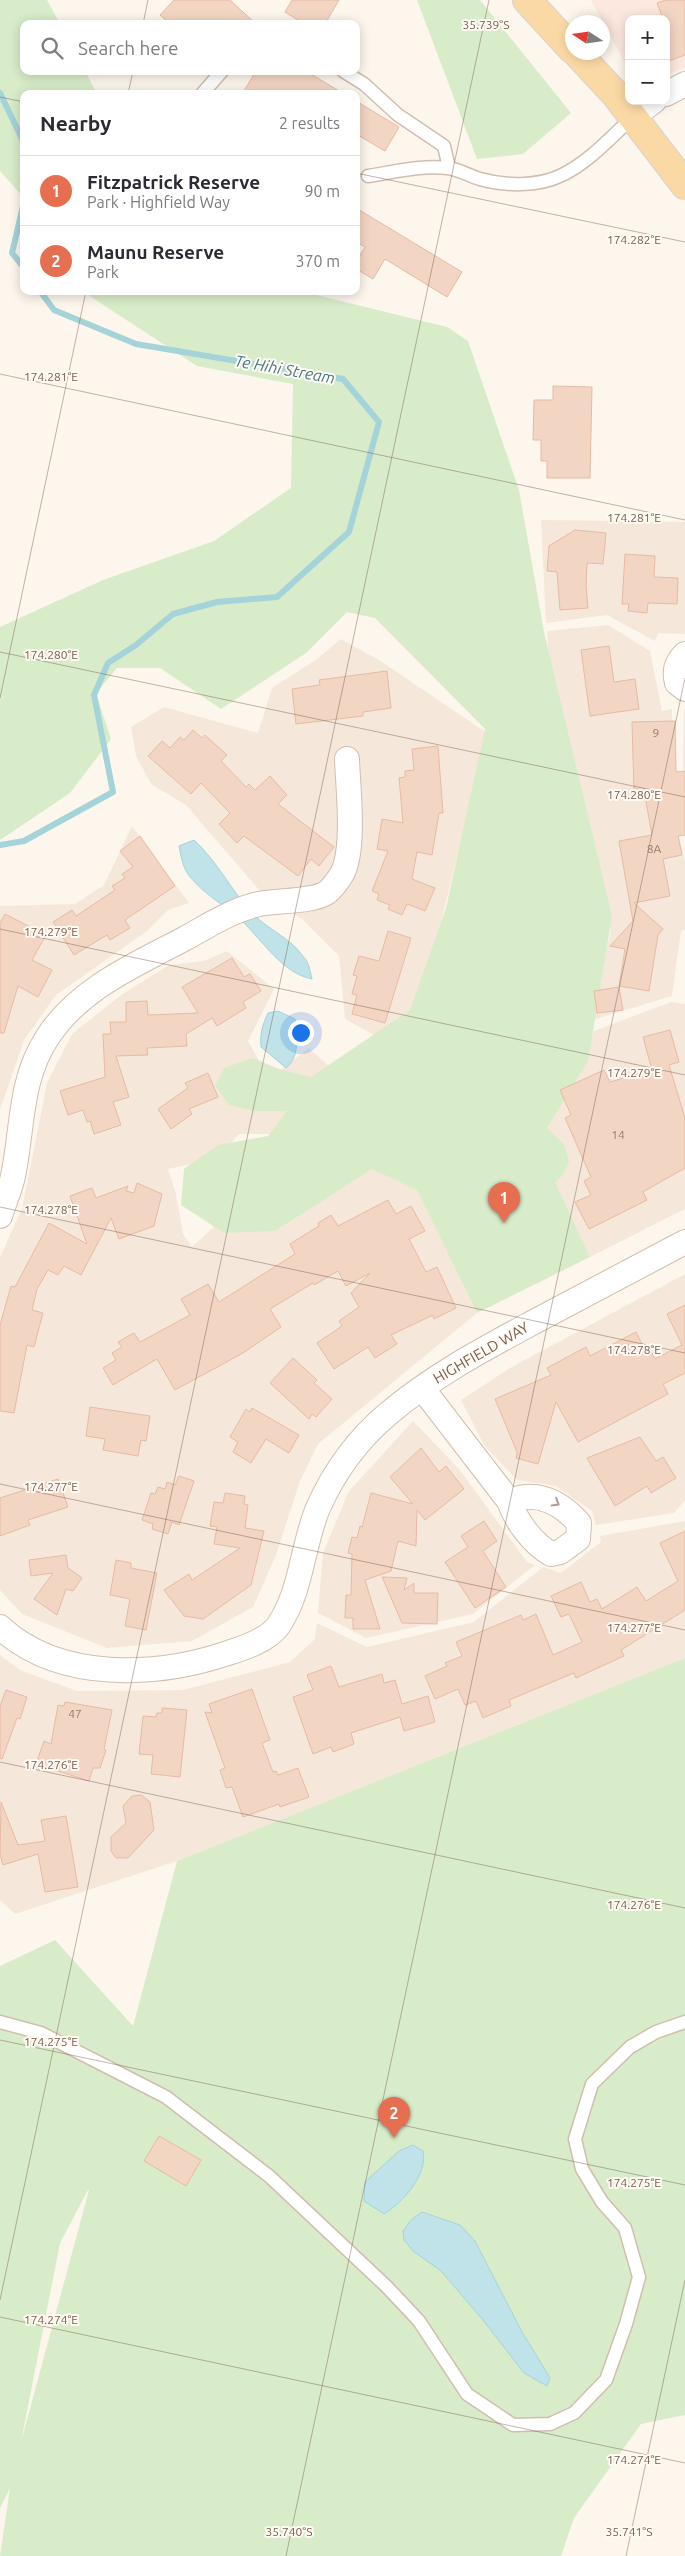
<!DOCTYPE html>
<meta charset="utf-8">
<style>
:root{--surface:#fff;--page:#f2f2f3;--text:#2b2b33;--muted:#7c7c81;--line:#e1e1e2;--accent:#e76f51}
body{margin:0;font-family:Ubuntu,sans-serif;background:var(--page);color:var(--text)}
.controls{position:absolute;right:15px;top:15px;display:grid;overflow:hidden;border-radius:10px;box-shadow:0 2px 12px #0003}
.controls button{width:45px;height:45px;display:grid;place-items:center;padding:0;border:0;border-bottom:1px solid var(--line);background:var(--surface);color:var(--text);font:25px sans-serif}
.compass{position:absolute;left:565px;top:15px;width:45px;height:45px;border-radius:50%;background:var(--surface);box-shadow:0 2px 12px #0003;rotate:282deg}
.you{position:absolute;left:300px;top:1032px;width:18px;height:18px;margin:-12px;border:4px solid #fff;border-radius:50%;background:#1a73e8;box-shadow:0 0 0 8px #1a73e833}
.badge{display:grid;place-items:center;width:32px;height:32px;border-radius:50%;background:var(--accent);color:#fff;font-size:16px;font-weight:700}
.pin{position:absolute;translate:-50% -41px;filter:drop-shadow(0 1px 2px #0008)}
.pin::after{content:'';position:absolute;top:26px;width:18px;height:15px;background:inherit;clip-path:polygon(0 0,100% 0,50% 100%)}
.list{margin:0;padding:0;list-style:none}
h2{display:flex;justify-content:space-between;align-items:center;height:65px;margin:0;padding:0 20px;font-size:21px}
h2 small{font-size:16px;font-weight:400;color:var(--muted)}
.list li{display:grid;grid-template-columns:32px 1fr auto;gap:15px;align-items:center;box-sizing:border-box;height:70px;padding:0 20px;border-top:1px solid var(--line)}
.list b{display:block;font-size:19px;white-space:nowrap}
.list p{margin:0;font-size:16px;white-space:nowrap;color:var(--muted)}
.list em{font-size:16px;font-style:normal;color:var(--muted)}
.icon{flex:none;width:28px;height:28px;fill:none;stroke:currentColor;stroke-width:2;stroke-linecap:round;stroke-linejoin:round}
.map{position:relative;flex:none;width:685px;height:2556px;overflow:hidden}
.search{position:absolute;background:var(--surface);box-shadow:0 2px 12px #0003;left:20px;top:20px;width:340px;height:55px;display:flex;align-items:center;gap:12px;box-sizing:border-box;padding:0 18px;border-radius:10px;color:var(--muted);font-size:19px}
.panel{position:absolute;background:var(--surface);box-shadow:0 2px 12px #0003;left:20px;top:90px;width:340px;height:205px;border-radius:10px}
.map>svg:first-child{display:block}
.residential{fill:#f5e8da}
.commercial{fill:#fde8e0}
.green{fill:#d8ecc9;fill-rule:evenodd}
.water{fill:#bfe3e8;stroke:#a5d3da}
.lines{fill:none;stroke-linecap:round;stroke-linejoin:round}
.stream{stroke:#a5d3da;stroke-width:6}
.building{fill:#f3d5c3;stroke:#e6bba3}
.lane-casing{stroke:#d1beb0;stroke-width:15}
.street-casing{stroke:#d1beb0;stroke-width:26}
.primary-casing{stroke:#dad1cd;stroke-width:30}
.lane{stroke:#fff;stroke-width:12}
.street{stroke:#fff;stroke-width:24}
.primary{stroke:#fbd9a5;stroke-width:28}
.oneway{stroke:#af9d94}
.ticks{fill:none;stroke:#7a5c4d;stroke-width:1;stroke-opacity:0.45}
.labels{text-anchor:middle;stroke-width:4;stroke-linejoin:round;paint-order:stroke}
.number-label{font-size:12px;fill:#987a6a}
.street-label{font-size:15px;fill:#7a5c4d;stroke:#fffaf3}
.water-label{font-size:16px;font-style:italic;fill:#437c86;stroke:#fffaf3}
.ticks-label{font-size:12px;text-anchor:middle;fill:#7a5c4d;stroke:#fffaf3;stroke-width:4;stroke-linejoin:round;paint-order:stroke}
</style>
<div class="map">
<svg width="685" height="2556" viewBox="0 0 685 2556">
<rect width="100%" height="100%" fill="#fdf6ec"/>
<path class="residential" d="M541 520 685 522V634L658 633 655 641 607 615 546 623Z
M608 625 650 651 662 711 672 709 671 799 685 862V930L681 931 672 996 589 1021 611 931 549 672 547 631Z
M341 639 379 660 487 733 422 1000 383 1040 345 1019 339 956 302 919 260 891 186 805 151 784 136 756 131 727 164 707 258 733 272 688 317 659Z
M684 709H685V780L683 765Z
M132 826 189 903 168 910 147 931 56 995 24 1040 0 1110V906L75 904 104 885Z
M227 951 274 989 248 1041 269 1079 309 1048 340 1076 283 1134H239L219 1158 168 1169 176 1194 183 1234 192 1247 241 1202 380 1124 417 1189 477 1313 318 1444 300 1481 276 1555 253 1607 192 1641 107 1648 22 1614 0 1590V1257L22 1209 47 1083 72 1034 121 995 169 965 204 961Z
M671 1002 685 1004V1209L590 1257 533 1137 586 1034Z
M685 1274V1500L674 1513 596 1525 592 1511 556 1486 517 1480 484 1445 461 1400 510 1368Z
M413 1421 459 1469 527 1562 535 1565 473 1614 366 1638 318 1613 323 1553 349 1491Z
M685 1521V1658L177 1861 15 1914 0 1900V1655L20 1670 77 1691 183 1690 290 1662 315 1639 317 1623 367 1647 474 1622 543 1567 561 1573 601 1542 600 1536Z"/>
<path class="commercial" d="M591 0H685V68L666 75V19H629V70Z"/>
<path class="green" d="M0 0H47L60 24H24V71H85L97 94H24V198L0 171Z
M417 0H480L571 113 523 154 477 159Z
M82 291H300L447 327 468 341 519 490 544 632 612 916 588 1061 547 1128 564 1144 569 1162 561 1177 555 1182 590 1257 477 1313 417 1190 372 1169 275 1231 224 1233 181 1205 184 1169 218 1145 268 1136 287 1111H254L229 1105 215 1086 224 1068 253 1058 279 1069 311 1077 410 1010 446 908 485 729 375 618 347 612 306 653 221 709 160 668H117L96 693 111 739 70 793 0 840V627L103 580 214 541 291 488 293 384 197 366Z
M685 1658V2415L641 2424 574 2518 561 2556H0L10 2488 0 2508V1966L55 1940 133 2026 177 1861ZM88 2190H89L21 2442 60 2243Z"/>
<path class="water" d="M194 840C217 861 231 890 252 913 267 929 289 937 302 955 309 962 310 970 312 979 282 973 263 941 242 921 226 906 205 895 191 878 183 869 181 857 179 846Z
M278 1011 295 1019C297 1036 300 1057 286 1068L261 1047C260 1033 262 1026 268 1013Z
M413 2145 423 2151C428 2175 403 2202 384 2214L364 2201 365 2182 399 2151Z
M422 2212 460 2225 475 2241 522 2332 550 2378 547 2386 524 2373 483 2320 441 2271 413 2251 404 2240 403 2231 411 2220Z"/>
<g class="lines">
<path class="stream" d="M0 93 24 143
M24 202 12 253 24 268
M0 845 24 841 113 792 94 695 108 663 136 645 173 614 217 602 277 597 349 532 379 422 343 379 136 344 54 310 40 291"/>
</g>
<path class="building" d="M174 0H230L256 24H170L160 15Z
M292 0H339L325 24H304L285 12Z
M666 0H685V55L666 62V19H663L657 3Z
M256 71H306L344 94H242Z
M356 101 399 127 385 151 356 134Z
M356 208 462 272 447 297 385 259 373 279 356 269V262L365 247 356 242Z
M553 386 592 387 590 478H547V461H541V440H533L534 400H553Z
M575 530 606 533 603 564 587 563 586 586 588 608 560 610 557 572 547 571 549 546Z
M625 554 655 556 654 577 678 578 677 604 648 603 647 613 628 611 629 604H622Z
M609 646 614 682 635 679 639 709 590 716 581 650Z
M387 671 391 708 363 712V716L296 724 292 689 320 685 319 680Z
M675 721 676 772 685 771V835L678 836 682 855 663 859 670 896 634 903 663 929 658 935 649 991 619 986 625 949 610 946 633 921 619 841 652 835 644 791H634L632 722Z
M193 730 202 738 205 735 227 755 221 761 246 787 249 784 255 790 270 776 287 795 278 804 334 847 319 866 311 859 298 876 244 836 237 843 219 824 230 813 201 783 191 794 148 756 162 741 170 748 180 737 184 740Z
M438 746 443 813H439L432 855 417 852 412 879 435 888 425 911 407 904 402 915 388 909 390 905 377 900 379 894 372 891 388 851 377 849 382 819 403 823 399 778 405 777V771L414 770 412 749Z
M140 836 175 886 125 920 130 928 110 940 107 935 74 955 53 922 72 910 76 916 115 890 112 886 125 878 122 874 133 867 120 851Z
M5 914 46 935 32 960 52 970 38 997 18 986 4 1033H0V923Z
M388 931 411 938 385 1023 352 1014 357 995 352 994 357 976 353 975 359 956 379 961Z
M232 958 244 977 250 974 261 991 243 1002 246 1008 217 1026 212 1018 186 1034 187 1046 147 1048 148 1055 116 1056 129 1097 113 1102 121 1125 94 1134 90 1121 87 1122 83 1110 68 1115 60 1091 105 1077 103 1034H111L110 1022H126V1002L147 1001 148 1015 198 1013 182 987Z
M619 987 623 1010 597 1013 594 991Z
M670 1030 679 1062 669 1065 685 1118V1168L643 1192 647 1200 589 1229 575 1202 591 1195 584 1181 591 1177 565 1118 571 1115 560 1090 604 1070 610 1082 652 1070 643 1037Z
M208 1073 218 1097 189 1109 192 1114 171 1129 158 1109 188 1088 185 1083Z
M137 1183 162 1194 154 1226 119 1239 111 1218 81 1275 64 1266 58 1275 48 1270 37 1289 32 1310 43 1313 34 1347 27 1345 14 1413 0 1411V1325L11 1286 15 1287 49 1223 87 1244 70 1196 92 1188 96 1198 128 1186 126 1191 134 1193Z
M388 1200 396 1214 411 1206 425 1231 409 1239 426 1272 437 1267 456 1308 434 1319 433 1315 391 1335 397 1344 375 1358 368 1347 334 1369 317 1343 342 1326 339 1321 359 1307 351 1293 370 1273 346 1286 338 1271 314 1285 313 1283 270 1309 281 1327 243 1353 175 1390 157 1359 113 1385 103 1368 116 1360 112 1353 122 1347 118 1342 134 1333 140 1342 190 1315 181 1299 208 1284 219 1302 295 1254 290 1244 319 1226 318 1223 331 1215 338 1226Z
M685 1305V1373L663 1384 668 1394 578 1442 556 1402 538 1464 516 1458 517 1452 495 1399 551 1375 547 1368 586 1347 590 1356 636 1332 643 1346 647 1344 655 1359 682 1345 667 1314Z
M293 1358 317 1380 314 1383 332 1399 316 1417 312 1414 309 1419 270 1383Z
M90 1407 150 1416 146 1441 141 1440 138 1456 103 1450 105 1439 86 1436Z
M252 1408 299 1435 289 1453 266 1439 251 1463 233 1452 238 1442 230 1437 246 1409 250 1412Z
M640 1437 656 1461 663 1457 676 1478 651 1493 647 1486 615 1506 587 1458Z
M421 1448 439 1472 446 1466 464 1489 425 1520 417 1510 416 1546 398 1541 391 1571 365 1580 380 1629H353V1618H345L346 1595H351L352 1554 348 1553 352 1537 357 1538 360 1526 362 1527 371 1493 413 1504 390 1477Z
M179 1476 194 1481 179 1525 172 1522 168 1534 152 1529 153 1524 142 1520 151 1493 155 1494 158 1487 165 1489 167 1482 175 1485Z
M58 1479 68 1507 28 1520 30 1525 0 1536V1498Z
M225 1493 245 1496 244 1504 248 1505 245 1528 264 1531 251 1585 203 1619 184 1616 164 1590 189 1574 192 1580 240 1548 214 1544 217 1527 210 1526 214 1502 223 1503Z
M484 1521 497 1541 483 1551 506 1587 475 1608 445 1562 468 1547 461 1536Z
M685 1531V1610L621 1650 624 1656 576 1678 574 1673 509 1700 511 1706 483 1718 476 1701 465 1705 458 1689 435 1699 425 1676 447 1666 445 1663 462 1656 456 1642 521 1615 523 1620 536 1614 553 1655 582 1642 569 1614 561 1617 551 1596 581 1582 590 1602 597 1599 602 1609 637 1587 646 1601 678 1581 660 1543Z
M66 1555 68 1568 82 1578 73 1591 66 1589 57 1615 34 1599 53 1573 31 1576 29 1560Z
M116 1560 131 1563V1568L157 1573 146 1630 125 1626 130 1599 110 1595Z
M382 1577 407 1578 404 1590 414 1583V1593H438L437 1624 402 1623Z
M331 1666 339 1687 382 1674 384 1683 395 1680 402 1704 428 1696 435 1722 404 1731 400 1717 351 1733 354 1744 333 1752 331 1747 313 1754 293 1697 313 1690 307 1675Z
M252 1689 270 1740 262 1743 273 1772 276 1771 278 1775 298 1768 309 1797 280 1807 279 1804 243 1817 232 1787 226 1788 220 1770 225 1768 205 1712 212 1713 209 1704Z
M6 1690 27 1697 20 1719 17 1718 2 1759 0 1758V1706Z
M65 1702 112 1710 104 1749 106 1750 100 1768H93L89 1781 36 1764 44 1741 51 1744 58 1705 64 1706Z
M162 1708 187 1710 180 1777 151 1774 153 1755 139 1754 143 1716 156 1717 157 1713H162Z
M141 1795 150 1802 154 1830 128 1858H116L111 1851V1837L126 1823 123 1806 132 1796Z
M1 1802 18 1845 45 1841 41 1820 66 1816 78 1887 45 1892 38 1854 3 1865 0 1854Z
M159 2136 201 2160 186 2186 144 2161Z"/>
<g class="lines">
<g class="lane-casing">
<path id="lane" d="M343 71 364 84 398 115 444 146 449 168
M202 94 222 71
M368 176C394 172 421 165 447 168 459 169 469 176 480 179 505 186 538 187 562 175 589 162 611 137 633 117
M0 2022 41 2033 166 2097 269 2176 386 2286 419 2321 467 2394 513 2425 550 2424 574 2413 606 2380 626 2324 639 2277 625 2228 602 2202 582 2169 575 2139 592 2084 630 2047 656 2032 685 2022"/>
</g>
<g class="street-casing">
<path id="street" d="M666 94 685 84
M633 117 654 101
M685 654C676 663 674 671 677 683L685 689
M0 1216C4 1203 10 1190 13 1176 23 1129 19 1081 47 1038 78 989 135 965 184 939 208 926 232 910 259 904 277 900 312 902 326 893 331 890 340 878 343 872 355 845 348 789 347 759
M422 1388 509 1501C516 1521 533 1544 551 1554L560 1552 578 1539 579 1523C560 1502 537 1490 509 1501
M0 1627C59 1682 157 1677 228 1653 244 1648 268 1640 278 1626 302 1591 302 1546 318 1508 334 1472 359 1438 389 1413 433 1376 482 1350 532 1323 583 1296 634 1269 685 1242"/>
</g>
<g class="primary-casing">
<path id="primary" d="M527 0 572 49
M576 52 616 95 685 185"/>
</g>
<use href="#lane" class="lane"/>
<use href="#street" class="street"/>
<use href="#primary" class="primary"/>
</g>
<defs><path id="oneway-chevron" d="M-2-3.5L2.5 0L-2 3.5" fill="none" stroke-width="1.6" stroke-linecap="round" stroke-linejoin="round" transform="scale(1.25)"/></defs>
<use class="oneway" href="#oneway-chevron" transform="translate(556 1503) rotate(31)"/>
<path class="ticks" d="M143 24 148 0M128 94 133 71M0 97 24 102M356 173 685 242M0 374 685 520M0 652 685 797M0 698 86 291M0 929 685 1075M0 1207 685 1353M0 1484 685 1630M0 1762 685 1908M0 2040 685 2185M0 2300 489 0M0 2317 685 2463M286 2556 685 678M626 2556 685 2280"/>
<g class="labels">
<g class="number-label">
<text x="656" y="737">9</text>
<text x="654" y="853">8A</text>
<text x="618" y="1139">14</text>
<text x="75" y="1718">47</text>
</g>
<g class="street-label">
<text transform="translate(481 1353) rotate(-30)" y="5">HIGHFIELD WAY</text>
</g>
<g class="water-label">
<text transform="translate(285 369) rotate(10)" y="6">Te Hihi Stream</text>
</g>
</g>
<g class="ticks-label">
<text x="486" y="29">35.739°S</text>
<text x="634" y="244">174.282°E</text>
<text x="51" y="381">174.281°E</text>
<text x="634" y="522">174.281°E</text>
<text x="51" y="659">174.280°E</text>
<text x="634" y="799">174.280°E</text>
<text x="51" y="936">174.279°E</text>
<text x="634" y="1077">174.279°E</text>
<text x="51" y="1214">174.278°E</text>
<text x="634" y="1354">174.278°E</text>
<text x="51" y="1491">174.277°E</text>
<text x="634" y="1632">174.277°E</text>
<text x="51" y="1769">174.276°E</text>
<text x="634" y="1909">174.276°E</text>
<text x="51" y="2046">174.275°E</text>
<text x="634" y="2187">174.275°E</text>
<text x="51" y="2324">174.274°E</text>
<text x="634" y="2464">174.274°E</text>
<text x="289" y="2536">35.740°S</text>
<text x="629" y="2536">35.741°S</text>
</g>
</svg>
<div class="controls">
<button>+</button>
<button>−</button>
</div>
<svg class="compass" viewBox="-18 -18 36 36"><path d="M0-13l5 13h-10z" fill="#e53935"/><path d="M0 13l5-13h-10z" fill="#7c7c81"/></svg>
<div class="you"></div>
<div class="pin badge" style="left:504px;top:1223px">1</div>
<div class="pin badge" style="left:394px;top:2138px">2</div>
<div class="search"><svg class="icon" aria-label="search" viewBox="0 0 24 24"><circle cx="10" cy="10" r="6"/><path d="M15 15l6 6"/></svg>Search here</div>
<section class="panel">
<h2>Nearby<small>2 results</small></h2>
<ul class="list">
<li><span class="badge">1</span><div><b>Fitzpatrick Reserve</b><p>Park · Highfield Way</p></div><em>90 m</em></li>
<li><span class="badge">2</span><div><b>Maunu Reserve</b><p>Park</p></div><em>370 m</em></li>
</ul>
</section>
</div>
